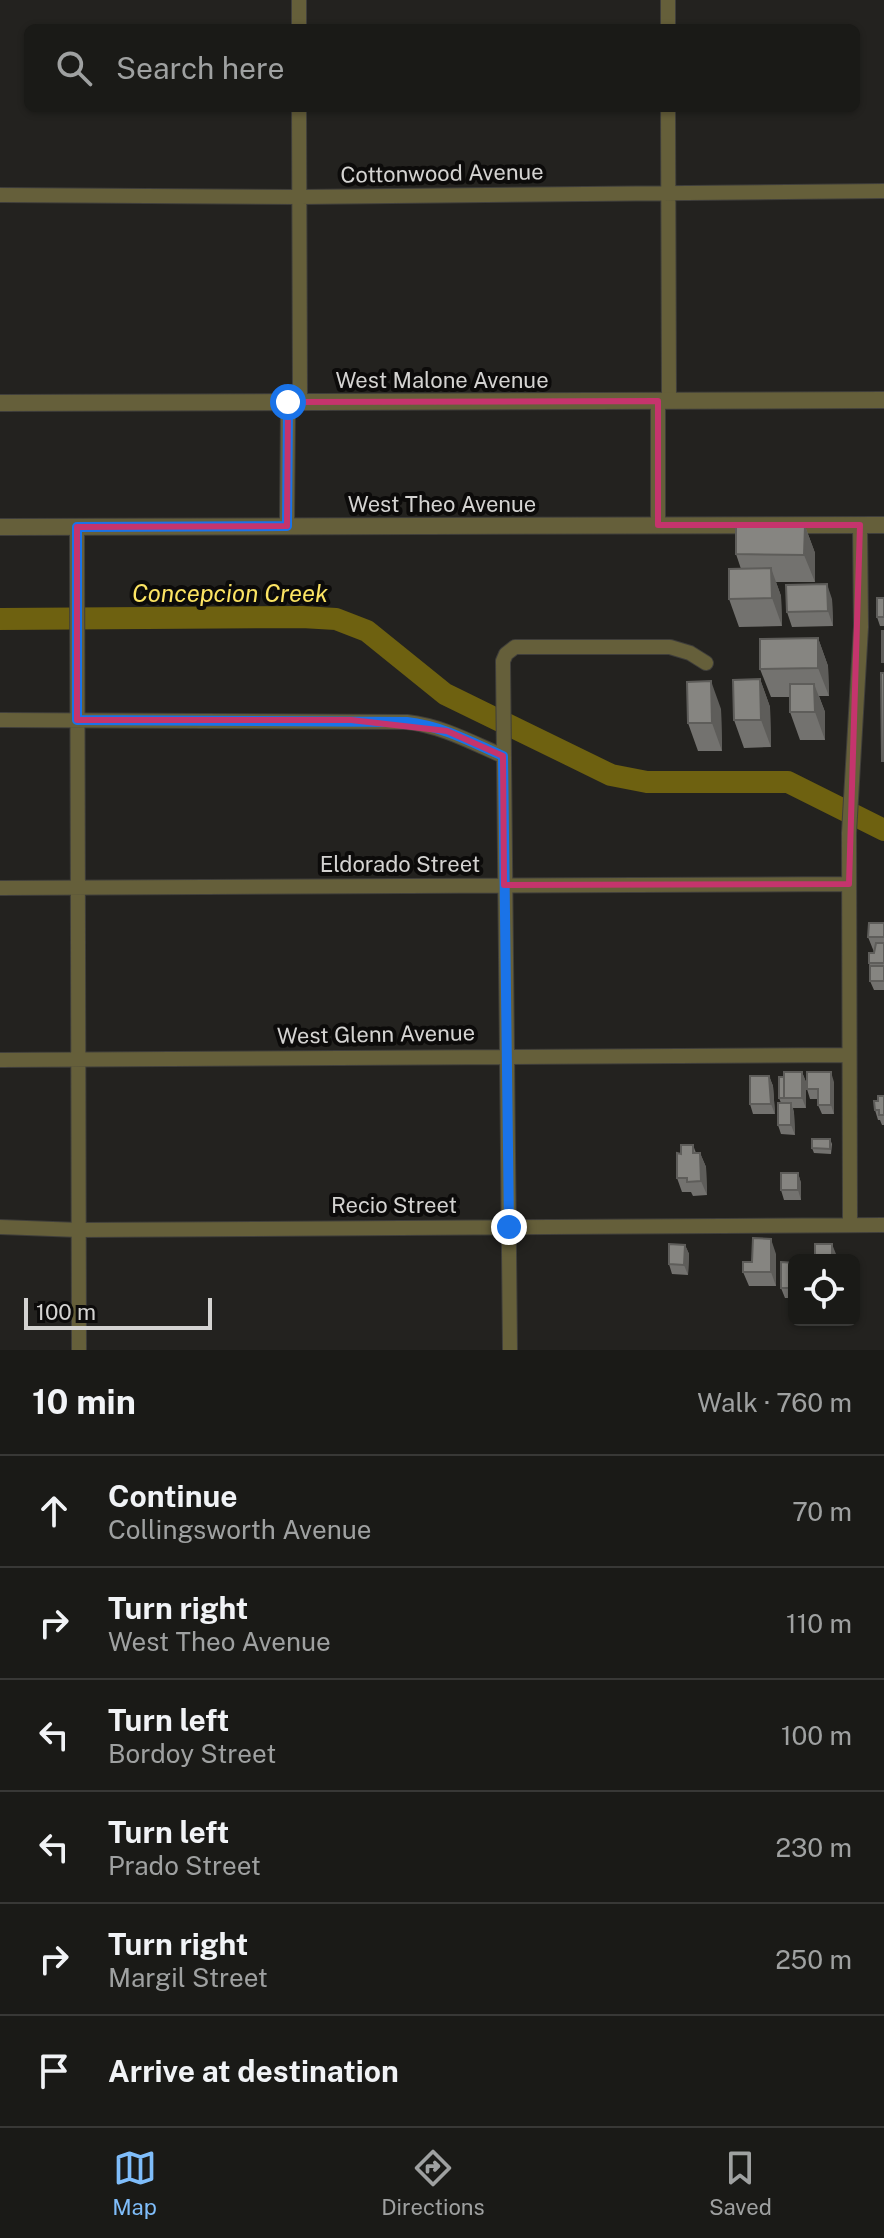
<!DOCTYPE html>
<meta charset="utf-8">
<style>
:root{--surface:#1a1a17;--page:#272724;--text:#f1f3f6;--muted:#9fa1a1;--line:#383836;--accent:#7fbdfa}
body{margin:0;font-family:"Public Sans",sans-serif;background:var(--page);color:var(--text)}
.controls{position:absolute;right:24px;bottom:24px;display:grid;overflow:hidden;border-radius:12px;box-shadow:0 2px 6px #0004}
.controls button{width:72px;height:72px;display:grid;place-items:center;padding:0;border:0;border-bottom:2px solid var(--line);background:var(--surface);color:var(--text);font:40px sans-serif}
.scale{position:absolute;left:24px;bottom:20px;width:188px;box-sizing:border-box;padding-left:8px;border:4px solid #d4d3d1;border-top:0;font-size:22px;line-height:28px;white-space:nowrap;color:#d4d3d1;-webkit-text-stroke:6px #0c0b0a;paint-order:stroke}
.stop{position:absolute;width:24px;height:24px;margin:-18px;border:6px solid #1a73e8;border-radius:50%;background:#fff}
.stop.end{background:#1a73e8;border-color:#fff;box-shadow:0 2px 8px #0008}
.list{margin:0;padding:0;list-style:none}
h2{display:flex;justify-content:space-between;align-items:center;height:104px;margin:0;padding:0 32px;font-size:34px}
h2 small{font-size:26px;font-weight:400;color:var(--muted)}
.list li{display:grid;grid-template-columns:52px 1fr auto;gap:24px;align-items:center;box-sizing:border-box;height:112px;padding:0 32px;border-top:2px solid var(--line)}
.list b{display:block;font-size:30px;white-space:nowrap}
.list p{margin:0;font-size:26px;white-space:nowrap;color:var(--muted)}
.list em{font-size:26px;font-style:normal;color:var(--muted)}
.icon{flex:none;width:44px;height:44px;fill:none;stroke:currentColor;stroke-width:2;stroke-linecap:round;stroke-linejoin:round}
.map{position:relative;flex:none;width:884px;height:1350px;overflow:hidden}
.search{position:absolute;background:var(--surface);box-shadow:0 2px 6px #0004;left:24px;right:24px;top:24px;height:88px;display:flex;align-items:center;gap:20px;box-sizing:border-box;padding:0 28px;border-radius:12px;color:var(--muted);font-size:30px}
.sheet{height:776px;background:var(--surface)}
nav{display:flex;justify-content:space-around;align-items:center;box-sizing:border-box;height:112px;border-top:2px solid var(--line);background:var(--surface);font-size:22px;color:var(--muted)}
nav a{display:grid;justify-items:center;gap:4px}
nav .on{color:var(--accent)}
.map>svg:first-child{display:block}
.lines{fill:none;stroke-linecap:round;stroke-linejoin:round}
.river{stroke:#6e6110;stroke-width:22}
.minor-casing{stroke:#3f3e3b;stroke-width:16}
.tertiary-casing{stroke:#3f3e3b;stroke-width:18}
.minor{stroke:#655f3a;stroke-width:14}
.tertiary{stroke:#655f3a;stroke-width:16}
.wall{fill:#73726f}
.shaded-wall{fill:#5e5d5a}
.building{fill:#868581;stroke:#5e5d5a;stroke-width:2}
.route{stroke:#1a73e8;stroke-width:10}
.marked{fill:none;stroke:#c5346d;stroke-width:6;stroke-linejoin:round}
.labels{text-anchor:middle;stroke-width:8;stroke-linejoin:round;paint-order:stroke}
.street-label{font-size:22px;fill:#d4d3d1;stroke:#0c0b0a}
.water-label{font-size:24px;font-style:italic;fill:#fce463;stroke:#0c0b0a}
</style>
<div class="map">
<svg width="884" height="1350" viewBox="0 0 884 1350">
<rect width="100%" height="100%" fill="#23221f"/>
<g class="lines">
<path class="river" d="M0 619 302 617 336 619 367 631 445 694 611 775 647 782H788L884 830"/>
<g class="minor-casing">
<path id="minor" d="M299 0V28
M668 28V0
M299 108 300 402
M668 108 669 401
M0 195 300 197 884 191
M658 401V525
M287 526 288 402
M77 527 79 1350
M0 720 407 722C442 726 471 742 503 756
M0 888 849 884
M0 1060 849 1055
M850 1225 849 833 861 627 860 525
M0 1227 79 1230 884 1225
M510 1350 503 661 506 654 515 647H670L690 653 706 663"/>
</g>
<g class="tertiary-casing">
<path id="tertiary" d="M0 403 884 400
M0 527 884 525"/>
</g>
<use href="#minor" class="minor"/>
<use href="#tertiary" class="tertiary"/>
</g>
<path class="wall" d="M805 526 815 553V582H776L781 596 782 626 739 627 729 599 741 569 736 554Z
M884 598V626H880L877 617Z
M832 599 833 626 792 627 787 612Z
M818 638 828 666 829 696H819L825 712V740H800L790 712V697H771L760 669Z
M760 679 770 707 771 747 744 748 734 720Z
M721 709 722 751H698L688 723Z
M884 923V990H874L870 981V968L869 963 874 952 868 937Z
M802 1072 806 1082V1108H793L794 1113 795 1135 781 1134 778 1125 781 1103 779 1098 784 1077Z
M769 1076 773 1086 775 1114H753L750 1104Z
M834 1082V1114H822L818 1105V1099H810L807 1089Z
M884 1096V1125H882L880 1120H878L875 1110 878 1101Z
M830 1139 832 1144 831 1154 814 1153 812 1148Z
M693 1145 696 1153H700L706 1167 707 1195 693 1196 691 1192H682L677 1178 681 1154Z
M798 1173 801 1183V1200H784L781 1190Z
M685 1245 689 1254 688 1275 672 1274 669 1264Z
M776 1254V1286H749L743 1272 752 1262Z
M794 1263V1298H785L781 1288Z"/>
<path class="shaded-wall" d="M805 526 815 553V582L804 555Z
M771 568 781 596 782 626 772 598Z
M827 584 832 599 833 626 828 611Z
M818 638 828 666 829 696 818 668Z
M760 679 770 707 771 747 761 720Z
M711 681 721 709 722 751 712 723Z
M814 684 825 712V740L815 712Z
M802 1072 806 1082V1108L802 1098Z
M831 1072 834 1082V1114L831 1105Z
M769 1076 773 1086 775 1114 771 1104Z
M791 1103 794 1113 795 1135 791 1125Z
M700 1153 706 1167 707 1195 701 1181Z
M798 1173 801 1183V1200L798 1190Z
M771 1239 776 1254V1286L771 1272Z
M832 1244 836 1254 835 1260H832Z
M685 1245 689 1254 688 1275 684 1265Z"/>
<path class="building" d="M736 525 805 526 804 555 736 554Z
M771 568 772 598 729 599V569Z
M827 584 828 611 787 612 786 585Z
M877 598H884V617H877Z
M882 631H884V662H882Z
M818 638V668L760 669V639Z
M881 673H884V761H882Z
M760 679 761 720H734L733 680Z
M711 681 712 723H688L687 682Z
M790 684H814L815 712H790Z
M869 923H884V937H868Z
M876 943H884V963H869V953H874Z
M870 966H884V981H870Z
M784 1072H802V1098H784Z
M807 1072H831V1105H818V1089H807Z
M750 1076H769L771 1104H750Z
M779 1077H784V1098H786H779Z
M878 1096H884V1115H879V1110H875L874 1101H878Z
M778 1103H791V1125H778Z
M812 1139H830V1149L812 1148Z
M681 1145H693V1153H700L701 1181 687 1182V1178H677V1153L681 1154Z
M781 1173H798V1190H781Z
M753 1238 771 1239V1272H743V1262H752Z
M669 1244 685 1245 684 1265 669 1264Z
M815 1244H832V1260H815Z
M808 1255H815V1260H808Z
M781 1262 794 1263V1288H781Z"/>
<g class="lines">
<path class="route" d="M288 402 287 526 77 527V720L407 722C442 726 471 742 503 756L509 1227"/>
</g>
<path class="marked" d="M658 401V525H860L849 884 504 885 503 756 447 731 351 720H77V527L287 526 288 402Z"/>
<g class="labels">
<g class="street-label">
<text transform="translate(442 173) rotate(-1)" y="8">Cottonwood Avenue</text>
<text x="442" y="388">West Malone Avenue</text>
<text x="442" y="512">West Theo Avenue</text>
<text x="400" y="872">Eldorado Street</text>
<text transform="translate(376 1034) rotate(-1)" y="8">West Glenn Avenue</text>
<text x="394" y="1213">Recio Street</text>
</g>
<g class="water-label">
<text x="230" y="602">Concepcion Creek</text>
</g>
</g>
</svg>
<div class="controls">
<button><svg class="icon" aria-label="locate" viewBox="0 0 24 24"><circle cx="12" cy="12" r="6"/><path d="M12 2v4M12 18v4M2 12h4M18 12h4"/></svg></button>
</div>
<div class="scale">100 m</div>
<div class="stop" style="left:288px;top:402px"></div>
<div class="stop end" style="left:509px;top:1227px"></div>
<div class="search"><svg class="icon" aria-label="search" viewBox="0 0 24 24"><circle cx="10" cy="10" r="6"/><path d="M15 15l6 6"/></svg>Search here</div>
</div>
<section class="sheet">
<h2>10 min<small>Walk · 760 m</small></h2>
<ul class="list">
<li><svg class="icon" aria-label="ahead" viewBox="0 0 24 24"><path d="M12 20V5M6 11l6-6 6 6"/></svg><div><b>Continue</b><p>Collingsworth Avenue</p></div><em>70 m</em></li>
<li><svg class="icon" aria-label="right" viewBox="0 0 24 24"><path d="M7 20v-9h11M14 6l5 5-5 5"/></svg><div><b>Turn right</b><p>West Theo Avenue</p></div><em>110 m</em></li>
<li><svg class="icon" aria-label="left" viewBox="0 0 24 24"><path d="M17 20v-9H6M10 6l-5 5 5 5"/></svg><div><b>Turn left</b><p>Bordoy Street</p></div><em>100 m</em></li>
<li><svg class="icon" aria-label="left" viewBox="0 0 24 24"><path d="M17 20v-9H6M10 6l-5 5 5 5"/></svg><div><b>Turn left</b><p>Prado Street</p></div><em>230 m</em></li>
<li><svg class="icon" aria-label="right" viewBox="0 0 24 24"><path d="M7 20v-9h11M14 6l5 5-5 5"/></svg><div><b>Turn right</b><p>Margil Street</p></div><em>250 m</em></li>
<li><svg class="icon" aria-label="arrive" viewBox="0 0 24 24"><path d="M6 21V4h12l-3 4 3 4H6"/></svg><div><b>Arrive at destination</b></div></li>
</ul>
</section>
<nav>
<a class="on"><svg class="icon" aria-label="map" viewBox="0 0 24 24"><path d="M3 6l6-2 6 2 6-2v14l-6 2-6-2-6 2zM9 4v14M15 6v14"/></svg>Map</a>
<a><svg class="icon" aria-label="directions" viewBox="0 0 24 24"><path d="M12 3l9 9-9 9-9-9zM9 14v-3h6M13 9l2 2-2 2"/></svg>Directions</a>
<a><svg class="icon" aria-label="saved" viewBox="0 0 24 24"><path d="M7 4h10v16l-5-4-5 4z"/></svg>Saved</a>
</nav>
